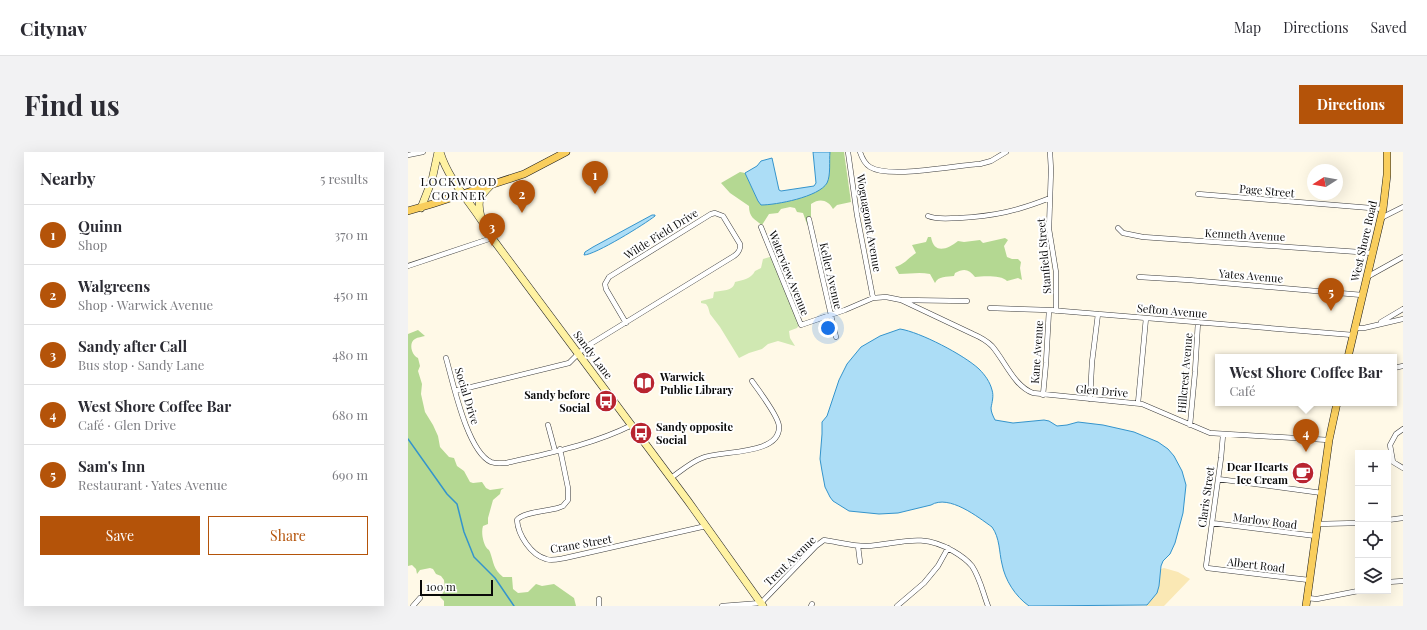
<!DOCTYPE html>
<meta charset="utf-8">
<style>
:root{--surface:#fff;--page:#f2f2f3;--text:#2b2b33;--muted:#7c7c81;--line:#e1e1e2;--accent:#b45309}
body{margin:0;font-family:"Playfair Display",serif;background:var(--page);color:var(--text)}
.controls{position:absolute;right:12px;bottom:12px;display:grid;overflow:hidden;border-radius:0px;box-shadow:0 4px 16px #0002}
.controls button{width:36px;height:36px;display:grid;place-items:center;padding:0;border:0;border-bottom:1px solid var(--line);background:var(--surface);color:var(--text);font:20px sans-serif}
.compass{position:absolute;left:899px;top:12px;width:36px;height:36px;border-radius:50%;background:var(--surface);box-shadow:0 4px 16px #0002;rotate:259deg}
.scale{position:absolute;left:12px;bottom:10px;width:73px;box-sizing:border-box;padding-left:4px;border:2px solid #0a0a0a;border-top:0;font-size:11px;line-height:14px;white-space:nowrap;color:#0a0a0a;-webkit-text-stroke:3px #fff;paint-order:stroke}
.you{position:absolute;left:420px;top:176px;width:14px;height:14px;margin:-10px;border:3px solid #fff;border-radius:50%;background:#1a73e8;box-shadow:0 0 0 6px #1a73e833}
.badge{display:grid;place-items:center;width:26px;height:26px;border-radius:50%;background:var(--accent);color:#fff;font-size:13px;font-weight:700}
.pin{position:absolute;translate:-50% -33px;filter:drop-shadow(0 1px 2px #0008)}
.pin::after{content:'';position:absolute;top:21px;width:14px;height:12px;background:inherit;clip-path:polygon(0 0,100% 0,50% 100%)}
.popup{position:absolute;left:807px;top:202px;width:182px;height:52px;box-sizing:border-box;display:grid;place-content:center;border-radius:0px;background:var(--surface);filter:drop-shadow(0 1px 3px #0005);font-size:13px;white-space:nowrap;color:var(--muted)}
.popup b{font-size:15px;color:var(--text)}
.popup::after{content:'';position:absolute;left:50%;top:100%;margin-left:-8px;border:8px solid transparent;border-top-color:var(--surface)}
.list{margin:0;padding:0;list-style:none}
h2{display:flex;justify-content:space-between;align-items:center;height:52px;margin:0;padding:0 16px;font-size:17px}
h2 small{font-size:13px;font-weight:400;color:var(--muted)}
.list li{display:grid;grid-template-columns:26px 1fr auto;gap:12px;align-items:center;box-sizing:border-box;height:60px;padding:0 16px;border-top:1px solid var(--line)}
.list b{display:block;font-size:15px;white-space:nowrap}
.list p{margin:0;font-size:13px;white-space:nowrap;color:var(--muted)}
.list em{font-size:13px;font-style:normal;color:var(--muted)}
.actions{display:flex;gap:8px;padding:12px 16px}
.actions a{flex:1;padding:9px 0;border:1px solid var(--accent);border-radius:0px;text-align:center;font-size:14px;color:var(--accent)}
.actions .main{background:var(--accent);color:#fff}
.icon{flex:none;width:22px;height:22px;fill:none;stroke:currentColor;stroke-width:2;stroke-linecap:round;stroke-linejoin:round}
.map{position:relative;flex:none;width:995px;height:454px;overflow:hidden;border-radius:0px}
header{display:flex;align-items:center;gap:24px;box-sizing:border-box;height:56px;padding:0 20px;background:var(--surface);border-bottom:1px solid var(--line)}
header strong{font-size:19px}
nav{display:flex;gap:22px;margin-inline-start:auto;font-size:14px}
.intro{display:flex;align-items:center;justify-content:space-between;box-sizing:border-box;height:96px;padding:0 24px}
h1{margin:0;font-size:28px}
.button{padding:10px 18px;border-radius:0px;background:var(--accent);color:#fff;font-size:14px;font-weight:700}
main{display:flex;gap:24px;padding:0 24px}
aside{flex:1;background:var(--surface);border-radius:0px;box-shadow:0 4px 16px #0002}
.map>svg:first-child{display:block}
.green{fill:#d0e8b2}
.forest{fill:#b4d892}
.sand{fill:#fae8b4}
.water{fill:#acddf6;stroke:#3494cc}
.lines{fill:none;stroke-linecap:round;stroke-linejoin:round}
.stream{stroke:#3494cc;stroke-width:1.5}
.street-casing{stroke:#3d3d3d;stroke-width:5.5}
.secondary-casing{stroke:#2c2c2c;stroke-width:8}
.primary-casing{stroke:#1b1b1b;stroke-width:8}
.street{stroke:#fff;stroke-width:4.5}
.secondary{stroke:#fff2a2;stroke-width:7}
.primary{stroke:#f9ce5d;stroke-width:7}
.labels{text-anchor:middle;stroke-width:4;stroke-linejoin:round;paint-order:stroke}
.street-label{font-size:11px;fill:#0a0a0a;stroke:#fff}
.poi-label{font-size:11px;font-weight:bold;fill:#0a0a0a;stroke:#fff;text-anchor:start}
.neighbourhood-label{font-size:12px;letter-spacing:1px;fill:#0a0a0a;stroke:#fff}
</style>
<header>
<strong>Citynav</strong>
<nav><a>Map</a><a>Directions</a><a>Saved</a></nav>
</header>
<div class="intro"><h1>Find us</h1><a class="button">Directions</a></div>
<main>
<aside>
<h2>Nearby<small>5 results</small></h2>
<ul class="list">
<li><span class="badge">1</span><div><b>Quinn</b><p>Shop</p></div><em>370 m</em></li>
<li><span class="badge">2</span><div><b>Walgreens</b><p>Shop · Warwick Avenue</p></div><em>450 m</em></li>
<li><span class="badge">3</span><div><b>Sandy after Call</b><p>Bus stop · Sandy Lane</p></div><em>480 m</em></li>
<li><span class="badge">4</span><div><b>West Shore Coffee Bar</b><p>Café · Glen Drive</p></div><em>680 m</em></li>
<li><span class="badge">5</span><div><b>Sam's Inn</b><p>Restaurant · Yates Avenue</p></div><em>690 m</em></li>
</ul>
<div class="actions"><a class="main">Save</a><a>Share</a></div>
</aside>
<div class="map">
<svg width="995" height="454" viewBox="0 0 995 454">
<rect width="100%" height="100%" fill="#fff9e7"/>
<path class="green" d="M365 104 391 173 389 176 381 179 382 186 387 194 370 189 360 192 354 197 341 201 331 206 312 175 302 162 300 155 298 152 293 151V149L305 146 306 140C314 138 325 140 327 130 335 128 343 127 347 119L353 116 355 107Z"/>
<path class="forest" d="M422 0H436L443 50 429 53 425 57C420 48 412 46 403 52V64L401 67 403 75 399 72 395 61 389 60 387 56 382 55 373 57 370 61 361 62 354 73C346 67 341 65 341 54L322 41 313 31 332 20 337 21 350 49 398 44 420 27Z
M520 85H523C526 103 540 97 550 89L556 90 572 88 575 91 597 86 600 88 596 94 599 105 604 107H610L613 110 612 116 614 128 610 126 599 129C594 123 575 124 567 125 561 117 556 116 547 121L546 124C539 125 530 124 527 131L522 122C511 120 502 122 491 122L487 115C496 113 500 106 508 101L504 93 518 90Z
M10 178 17 184C14 185 10 185 7 187 0 191 4 204 10 206L12 214 10 219 14 232 13 242 17 260 25 273 30 284 32 295 41 305 46 306 49 314 56 319 62 330 65 331 74 330 78 336 82 338 96 336 93 338 92 342 85 348 80 366V372L75 374C73 380 75 390 78 395 81 399 80 396 82 400 86 411 85 417 95 425H104L105 437 110 441 120 440 128 432 134 434 146 432 166 446 168 454H36V449L32 445 37 438 36 428 33 424 28 422 25 417 22 416 12 418 9 422 8 417 4 413 0 414V182Z"/>
<path class="sand" d="M756 416 770 420 782 427 756 454H738L751 434 753 417Z"/>
<path class="water" d="M405 0H422C421 9 423 23 419 31 411 45 368 53 353 53L350 49 337 21 349 14 353 9 364 6 371 38 373 39 406 34 408 31Z
M244 63H247V64C237 72 187 103 176 103L177 100 185 95Z
M492 177C512 180 556 203 571 217 577 223 582 230 584 238 586 244 584 250 583 256 583 260 585 264 587 268L605 271 636 268 641 269 649 274 659 273 670 270 695 273 726 280 750 290 760 297 766 304 774 319 778 333 775 361 767 391 762 402 755 409 753 414 751 434 749 441 739 453 621 454C607 444 597 428 594 412 591 400 592 386 584 375 570 365 541 342 523 353L490 361 471 362 441 359 425 349 422 345 417 335 414 319 412 307 414 282V270L419 264 431 228 439 212 453 195 472 184Z"/>
<g class="lines">
<path class="stream" d="M0 287 39 342 49 352 56 380 66 405 87 426 106 454"/>
<g class="street-casing">
<path id="street" d="M440 0 449 63 465 146
M452 0C454 6 457 12 462 15 481 27 548 13 572 12L583 9 598 0
M642 0 643 18 641 77 648 120V159
M0 3 15 0
M790 42 975 57
M520 64C530 68 541 66 551 66 587 64 609 59 642 46
M973 66 995 55
M401 67 428 185
M353 75 393 173 437 158 465 146 478 145 493 148 559 149
M710 76 715 81 735 85 965 101
M0 114 84 86
M731 125 781 128 954 143
M959 125 995 105
M493 148 565 182C572 185 579 189 584 194 597 209 606 234 625 241L734 252 802 281 921 288
M582 156 641 158 945 183
M973 170 995 157
M947 176H956L995 167
M38 206C45 230 59 299 83 310 88 312 93 311 98 311 141 301 184 293 224 273
M986 216 995 214
M47 239 161 211 176 196 326 104C330 101 333 98 332 92L315 64 307 61 303 62 201 125 197 132 198 137 218 171
M635 243 638 211 641 158
M682 247 684 210 690 162
M730 251 738 166
M140 273 147 299
M782 273 787 220 790 170
M995 277 988 282 982 293 985 310 995 316
M815 283 813 306 798 414 799 416 901 428
M152 297 160 336V348L155 354 150 356C140 359 114 360 109 368 110 383 123 403 138 407 144 409 151 407 157 406L298 374
M263 326C273 319 283 310 294 306 311 298 373 304 371 274 370 263 350 238 344 229
M810 327 914 341
M980 368 995 366
M804 371 908 384
M909 372 950 371
M450 394 452 410
M980 430 995 429
M899 446 909 447 950 439
M191 447V454
M5 454 12 446
M314 454 353 451 408 394 416 388C430 390 444 394 458 394 493 392 512 380 545 399 552 403 559 408 564 414 572 426 575 441 580 454
M403 454 404 452
M489 454 516 431 530 414 540 396"/>
</g>
<g class="secondary-casing">
<path id="secondary" d="M32 0C42 33 69 56 84 86L280 349 355 454
M13 56 24 28 30 0
M73 65C69 49 71 45 82 34"/>
</g>
<g class="primary-casing">
<path id="primary" d="M0 59 24 52 116 22 158 0
M940 205 975 57 979 23V0
M898 454 921 288 929 251"/>
</g>
<use href="#street" class="street"/>
<use href="#secondary" class="secondary"/>
<use href="#primary" class="primary"/>
</g>
<defs>
<g id="library-disc" transform="scale(1.15)"><circle r="9.5" fill="#b82430" stroke="#fff"/><path d="M-6-4Q-3-5.5-.7-3.5V5Q-3 3-6 4ZM6-4Q3-5.5 .7-3.5V5Q3 3 6 4Z" fill="#fff"/></g>
<g id="bus-disc" transform="scale(1.15)"><circle r="9.5" fill="#b82430" stroke="#fff"/><path d="M-5-6H5V4H4V6H2V4H-2V6H-4V4H-5ZM-3.5-4V0h7V-4ZM-3.5 1.2v1.5H-2V1.2ZM2 1.2v1.5H3.5V1.2Z" fill="#fff"/></g>
<g id="cafe-disc" transform="scale(1.15)"><circle r="9.5" fill="#b82430" stroke="#fff"/><path d="M-5.5-4.5H6V0H3Q3 3.5 0 3.5H-2.5Q-5.5 3.5-5.5 0ZM3-3.2v2h1.7v-2ZM-6 4.5H4V6H-6Z" fill="#fff"/></g>
</defs>
<g fill-rule="evenodd">
<use href="#library-disc" x="236" y="231"/>
<use href="#bus-disc" x="198" y="249"/>
<use href="#bus-disc" x="233" y="281"/>
<use href="#cafe-disc" x="895" y="321"/>
</g>
<g class="labels">
<g class="street-label">
<text transform="translate(859 39) rotate(5)" y="4">Page Street</text>
<text transform="translate(461 71) rotate(80)" y="4">Woguagonet Avenue</text>
<text transform="translate(253 82) rotate(-32)" y="4">Wilde Field Drive</text>
<text transform="translate(837 83) rotate(3)" y="4">Kenneth Avenue</text>
<text transform="translate(956 89) rotate(-77)" y="4">West Shore Road</text>
<text transform="translate(636 104) rotate(-95)" y="4">Stanfield Street</text>
<text transform="translate(381 121) rotate(68)" y="4">Waterview Avenue</text>
<text transform="translate(423 124) rotate(77)" y="4">Keller Avenue</text>
<text transform="translate(843 124) rotate(5)" y="4">Yates Avenue</text>
<text transform="translate(764 159) rotate(5)" y="4">Sefton Avenue</text>
<text transform="translate(629 200) rotate(-86)" y="4">Kane Avenue</text>
<text transform="translate(185 203) rotate(53)" y="4">Sandy Lane</text>
<text transform="translate(777 221) rotate(-85)" y="4">Hillcrest Avenue</text>
<text transform="translate(694 239) rotate(5)" y="4">Glen Drive</text>
<text transform="translate(59 244) rotate(73)" y="4">Social Drive</text>
<text transform="translate(798 345) rotate(-82)" y="4">Claris Street</text>
<text transform="translate(857 369) rotate(7)" y="4">Marlow Road</text>
<text transform="translate(173 392) rotate(-10)" y="4">Crane Street</text>
<text transform="translate(382 409) rotate(-44)" y="4">Trent Avenue</text>
<text transform="translate(848 413) rotate(7)" y="4">Albert Road</text>
</g>
<g class="poi-label">
<text x="252" y="229">Warwick<tspan x="252" dy="13">Public Library</tspan></text>
<text x="182" y="247" text-anchor="end">Sandy before<tspan x="182" dy="13">Social</tspan></text>
<text x="248" y="279">Sandy opposite<tspan x="248" dy="13">Social</tspan></text>
<text x="880" y="319" text-anchor="end">Dear Hearts<tspan x="880" dy="13">Ice Cream</tspan></text>
</g>
<g class="neighbourhood-label">
<text x="51" y="34">LOCKWOOD<tspan x="51" dy="14">CORNER</tspan></text>
</g>
</g>
</svg>
<div class="controls">
<button>+</button>
<button>−</button>
<button><svg class="icon" aria-label="locate" viewBox="0 0 24 24"><circle cx="12" cy="12" r="6"/><path d="M12 2v4M12 18v4M2 12h4M18 12h4"/></svg></button>
<button><svg class="icon" aria-label="layers" viewBox="0 0 24 24"><path d="M12 4l9 5-9 5-9-5zM3 14l9 5 9-5"/></svg></button>
</div>
<svg class="compass" viewBox="-18 -18 36 36"><path d="M0-13l5 13h-10z" fill="#e53935"/><path d="M0 13l5-13h-10z" fill="#7c7c81"/></svg>
<div class="scale">100 m</div>
<div class="you"></div>
<div class="pin badge" style="left:187px;top:42px">1</div>
<div class="pin badge" style="left:114px;top:61px">2</div>
<div class="pin badge" style="left:84px;top:94px">3</div>
<div class="pin badge" style="left:898px;top:300px">4</div>
<div class="popup"><b>West Shore Coffee Bar</b>Café</div>
<div class="pin badge" style="left:923px;top:159px">5</div>
</div>
</main>
